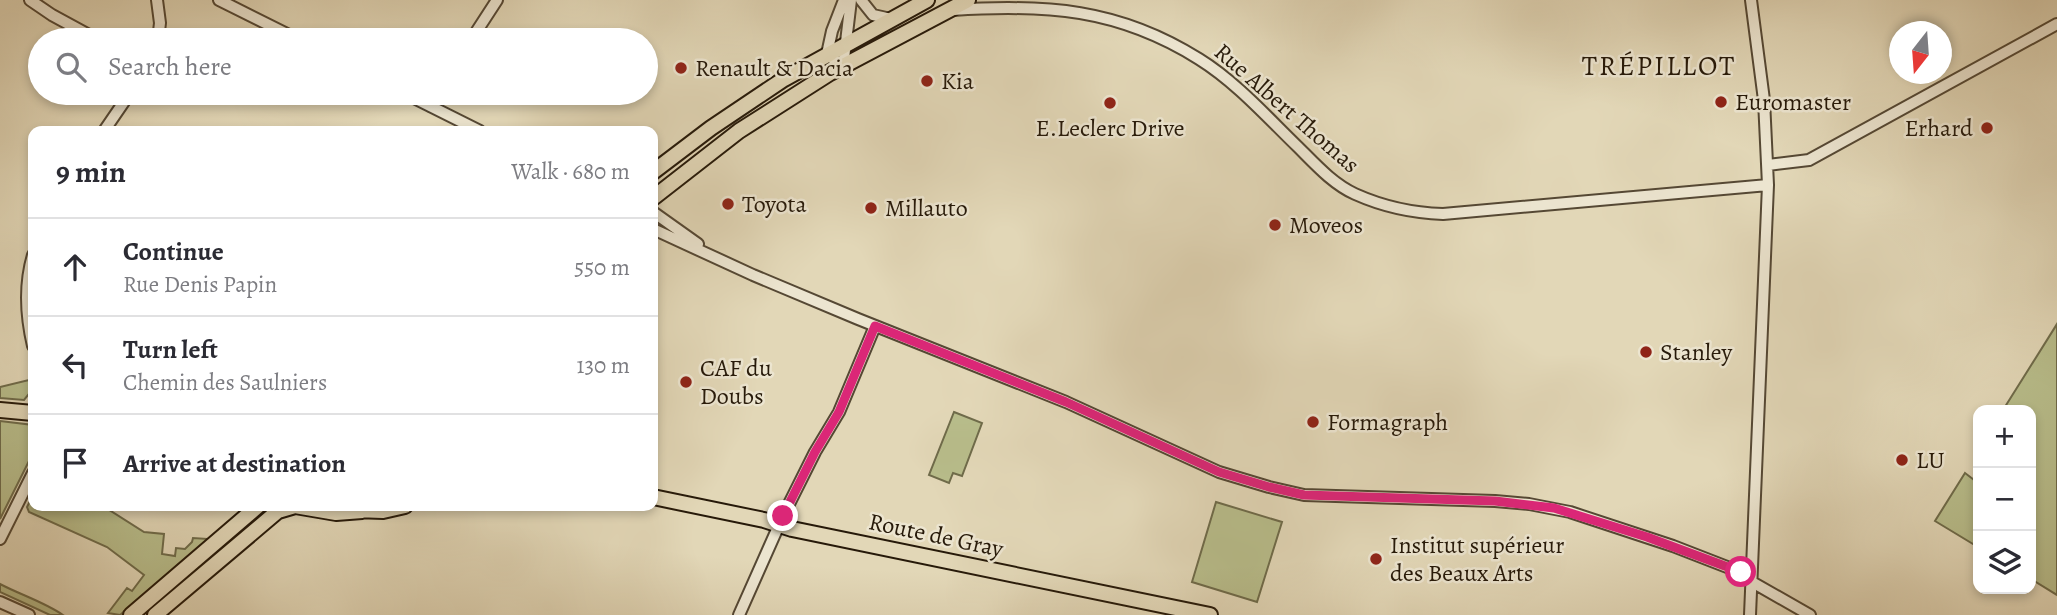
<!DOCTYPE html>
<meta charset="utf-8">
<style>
:root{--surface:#fff;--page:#f7f7f7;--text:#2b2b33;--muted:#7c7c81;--line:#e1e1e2}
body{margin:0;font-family:Alegreya,serif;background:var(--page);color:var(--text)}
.controls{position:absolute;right:21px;bottom:21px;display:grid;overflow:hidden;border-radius:14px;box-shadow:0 4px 10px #0003}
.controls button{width:63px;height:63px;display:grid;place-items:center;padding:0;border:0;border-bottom:2px solid var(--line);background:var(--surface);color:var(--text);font:35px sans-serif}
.compass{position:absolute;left:1889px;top:21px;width:63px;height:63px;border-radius:50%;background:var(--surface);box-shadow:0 4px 10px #0003;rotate:197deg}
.stop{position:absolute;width:21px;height:21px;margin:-16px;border:5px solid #db2777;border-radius:50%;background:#fff}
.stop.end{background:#db2777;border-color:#fff;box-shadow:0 2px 7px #0008}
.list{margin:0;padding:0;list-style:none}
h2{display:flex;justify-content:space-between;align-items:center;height:91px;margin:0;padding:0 28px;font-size:30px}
h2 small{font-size:23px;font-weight:400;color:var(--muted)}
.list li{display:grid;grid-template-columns:46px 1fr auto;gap:21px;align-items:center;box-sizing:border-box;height:98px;padding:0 28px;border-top:2px solid var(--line)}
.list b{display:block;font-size:26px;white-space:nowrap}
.list p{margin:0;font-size:23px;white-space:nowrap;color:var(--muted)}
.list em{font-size:23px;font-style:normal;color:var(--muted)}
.icon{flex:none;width:38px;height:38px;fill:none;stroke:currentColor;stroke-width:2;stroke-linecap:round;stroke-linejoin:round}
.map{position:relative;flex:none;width:2057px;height:615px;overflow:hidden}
.search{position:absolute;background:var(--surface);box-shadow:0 4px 10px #0003;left:28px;top:28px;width:630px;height:77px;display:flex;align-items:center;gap:18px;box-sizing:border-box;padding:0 24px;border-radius:38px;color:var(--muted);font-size:26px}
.panel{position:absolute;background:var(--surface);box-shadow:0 4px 10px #0003;left:28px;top:126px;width:630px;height:385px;border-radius:14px}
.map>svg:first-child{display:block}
.green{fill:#b8bd8b;stroke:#6f6b4a;stroke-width:2}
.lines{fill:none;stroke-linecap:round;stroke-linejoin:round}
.minor-casing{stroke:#554834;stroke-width:14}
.major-casing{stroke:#261909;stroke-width:18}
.minor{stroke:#ece5d0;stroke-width:10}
.major{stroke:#e2d7b7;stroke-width:14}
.route{stroke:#db2777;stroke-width:9}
.poi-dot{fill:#8f2418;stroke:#ece5d0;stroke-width:2.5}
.labels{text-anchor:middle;stroke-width:5;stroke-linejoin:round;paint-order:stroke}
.poi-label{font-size:24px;fill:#261909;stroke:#ece5d0;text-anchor:start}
.street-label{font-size:24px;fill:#261909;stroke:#ece5d0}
.quarter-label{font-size:28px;letter-spacing:2px;fill:#261909;stroke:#ece5d0}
</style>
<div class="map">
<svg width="2057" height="615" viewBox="0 0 2057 615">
<rect width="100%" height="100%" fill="#e2d7b7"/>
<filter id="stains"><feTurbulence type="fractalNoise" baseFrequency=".00286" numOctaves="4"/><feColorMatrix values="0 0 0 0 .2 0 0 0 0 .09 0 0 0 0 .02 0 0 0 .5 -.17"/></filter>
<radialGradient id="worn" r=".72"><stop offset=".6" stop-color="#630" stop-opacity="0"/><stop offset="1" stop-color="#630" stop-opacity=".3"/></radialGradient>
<path class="green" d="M2057 324V595L2031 579V410H2003Z
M33 379V389L24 400 0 398V387Z
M954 412 982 423 962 476 953 473 949 483 929 475Z
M0 421 33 425V453L0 519Z
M1965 473 1978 483V547L1935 521Z
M33 495V506H103L144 532 164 534 162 554 175 556 176 548 185 549 192 542 193 538 209 539 120 615 108 613 127 588 132 591 144 575 107 547 29 512 27 507Z
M1216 502 1282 522 1257 602 1192 582Z
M0 584C21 595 44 602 63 615H50L0 592Z"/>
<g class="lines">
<g class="minor-casing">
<path id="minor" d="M30 0 52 15 98 40
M157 0 160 23 158 40
M219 0 299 40
M861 0 873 15 891 19
M953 10C1045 4 1118 8 1199 59 1236 82 1267 117 1298 147 1316 165 1333 184 1355 194 1384 207 1412 213 1443 214L1768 185
M471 40 497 0
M843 67 827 54 832 31 844 0
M843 67 851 0
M404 93 480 131
M430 106 437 93
M104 131 130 93
M1768 165 1809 160 2057 24
M653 212 698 244
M653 229 753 275 858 319 1066 402 1219 472 1269 487 1304 495 1495 501 1529 504 1570 512 1673 546 1740 572 1752 582 1810 615
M33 255C24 285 26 316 33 346
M0 539 33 473
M0 602 29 615
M739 615 783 516 815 452 839 412 875 326
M1750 615 1768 185 1764 100 1751 0"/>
</g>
<g class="major-casing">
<path id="major" d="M653 172 711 128 784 79 927 0
M653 198 739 131 830 73 968 0
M0 410 33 413
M653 497 764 520 792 529 1210 615
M355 510 383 511 405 506
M131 615 258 506
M155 615 278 511 295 506 336 513 362 511"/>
</g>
<use href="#minor" class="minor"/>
<use href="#major" class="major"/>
</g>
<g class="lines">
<path class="route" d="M783 516 815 452 839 412 875 326 1066 402 1219 472 1269 487 1304 495 1495 501 1554 508 1647 537 1741 572"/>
</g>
<g class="poi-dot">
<circle cx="681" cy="68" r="7"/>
<circle cx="927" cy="81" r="7"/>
<circle cx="1721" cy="102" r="7"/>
<circle cx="1110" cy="103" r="7"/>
<circle cx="1987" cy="128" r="7"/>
<circle cx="728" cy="204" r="7"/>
<circle cx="871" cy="208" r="7"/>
<circle cx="1275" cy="225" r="7"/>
<circle cx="1646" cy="352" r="7"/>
<circle cx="686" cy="382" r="7"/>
<circle cx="1313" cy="422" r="7"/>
<circle cx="1902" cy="460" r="7"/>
<circle cx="1376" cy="559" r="7"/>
</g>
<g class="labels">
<g class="poi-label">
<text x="695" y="76">Renault &amp; Dacia</text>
<text x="941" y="89">Kia</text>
<text x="1735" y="110">Euromaster</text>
<text x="1110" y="136" text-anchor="middle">E.Leclerc Drive</text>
<text x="1973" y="136" text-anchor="end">Erhard</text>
<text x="742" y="212">Toyota</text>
<text x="885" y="216">Millauto</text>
<text x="1289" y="233">Moveos</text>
<text x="1660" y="360">Stanley</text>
<text x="700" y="376">CAF du<tspan x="700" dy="28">Doubs</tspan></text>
<text x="1327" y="430">Formagraph</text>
<text x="1916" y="468">LU</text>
<text x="1390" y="553">Institut supérieur<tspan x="1390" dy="28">des Beaux Arts</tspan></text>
</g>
<g class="street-label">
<text transform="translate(1287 108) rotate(41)" y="8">Rue Albert Thomas</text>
<text transform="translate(936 535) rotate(12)" y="8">Route de Gray</text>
</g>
<g class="quarter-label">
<text x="1659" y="75">TRÉPILLOT</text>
</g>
</g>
<rect width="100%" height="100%" filter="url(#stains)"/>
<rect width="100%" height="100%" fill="url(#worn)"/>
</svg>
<div class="controls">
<button>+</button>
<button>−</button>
<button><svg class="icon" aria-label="layers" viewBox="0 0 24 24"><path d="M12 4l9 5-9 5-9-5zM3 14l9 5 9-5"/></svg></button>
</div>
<svg class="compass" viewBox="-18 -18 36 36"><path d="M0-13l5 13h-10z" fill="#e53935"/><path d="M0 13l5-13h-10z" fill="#7c7c81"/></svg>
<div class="stop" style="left:1741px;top:572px"></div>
<div class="stop end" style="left:783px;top:516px"></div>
<div class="search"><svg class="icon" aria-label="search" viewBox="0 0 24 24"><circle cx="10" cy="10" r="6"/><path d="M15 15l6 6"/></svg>Search here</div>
<section class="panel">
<h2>9 min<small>Walk · 680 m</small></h2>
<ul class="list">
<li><svg class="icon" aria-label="ahead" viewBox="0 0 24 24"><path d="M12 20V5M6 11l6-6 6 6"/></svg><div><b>Continue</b><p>Rue Denis Papin</p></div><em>550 m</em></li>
<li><svg class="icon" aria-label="left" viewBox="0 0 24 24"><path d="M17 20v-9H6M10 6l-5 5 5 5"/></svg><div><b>Turn left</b><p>Chemin des Saulniers</p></div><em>130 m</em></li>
<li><svg class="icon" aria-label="arrive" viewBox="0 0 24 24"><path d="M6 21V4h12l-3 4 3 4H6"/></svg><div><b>Arrive at destination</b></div></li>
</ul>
</section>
</div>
